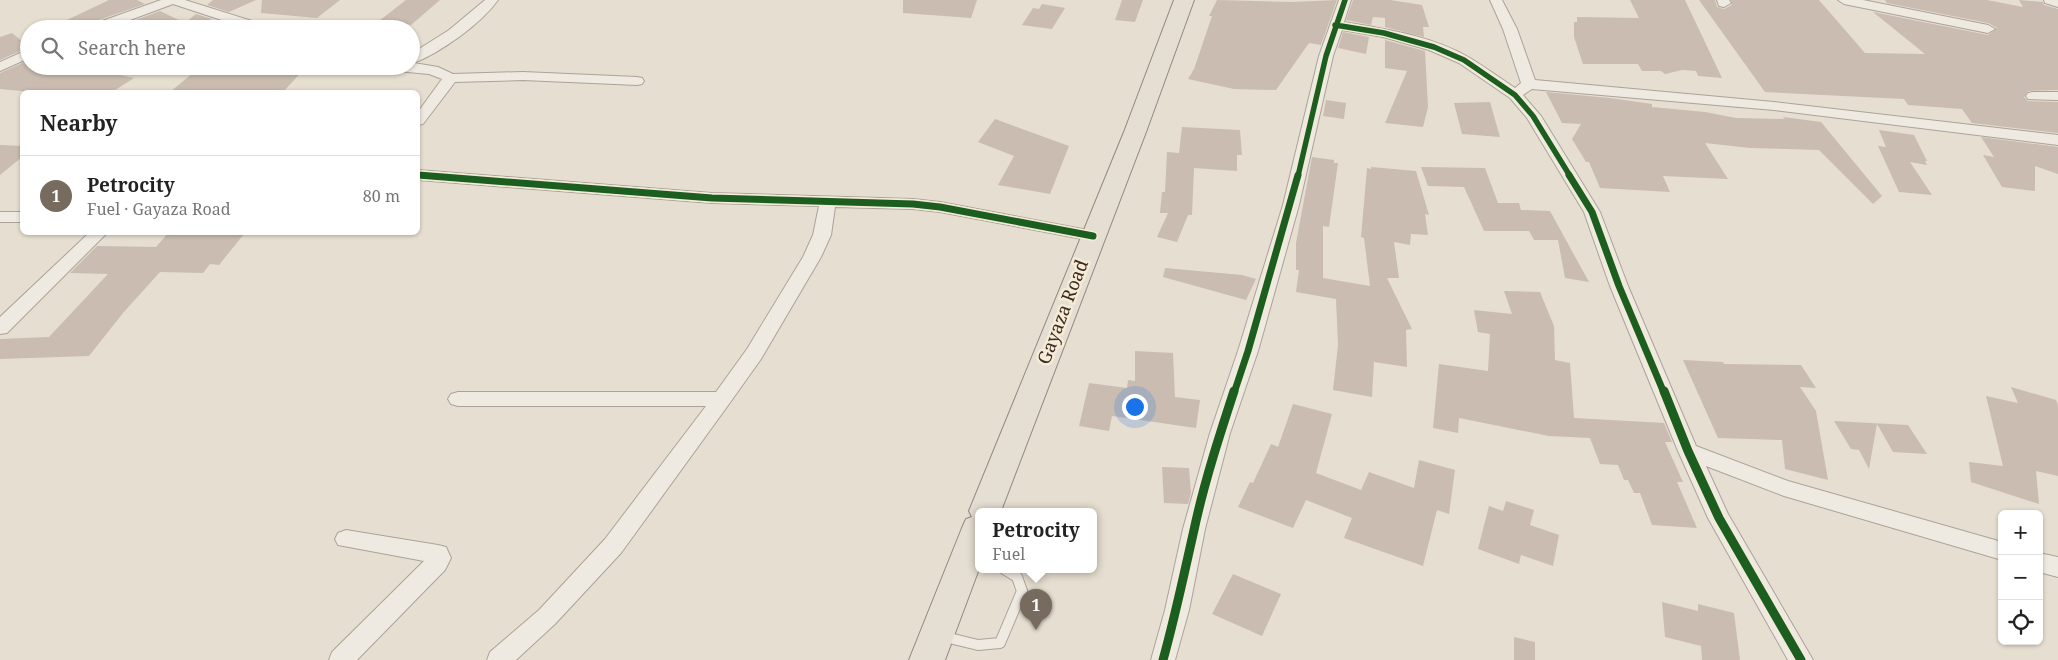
<!DOCTYPE html>
<meta charset="utf-8">
<style>
:root{--surface:#fff;--page:#f6f6f6;--text:#222;--muted:#767676;--line:#e0e0e0;--accent:#776a5e}
body{margin:0;font-family:"Noto Serif",serif;background:var(--page);color:var(--text)}
.controls{position:absolute;right:15px;bottom:15px;display:grid;overflow:hidden;border-radius:8px;box-shadow:0 1px 4px #0004}
.controls button{width:45px;height:45px;display:grid;place-items:center;padding:0;border:0;border-bottom:1px solid var(--line);background:var(--surface);color:var(--text);font:25px sans-serif}
.you{position:absolute;left:1134px;top:406px;width:18px;height:18px;margin:-12px;border:4px solid #fff;border-radius:50%;background:#1a73e8;box-shadow:0 0 0 8px #1a73e833}
.badge{display:grid;place-items:center;width:32px;height:32px;border-radius:50%;background:var(--accent);color:#fff;font-size:16px;font-weight:700}
.pin{position:absolute;translate:-50% -41px;filter:drop-shadow(0 1px 2px #0008)}
.pin::after{content:'';position:absolute;top:26px;width:18px;height:15px;background:inherit;clip-path:polygon(0 0,100% 0,50% 100%)}
.popup{position:absolute;left:975px;top:508px;width:122px;height:65px;box-sizing:border-box;display:grid;place-content:center;border-radius:8px;background:var(--surface);filter:drop-shadow(0 1px 4px #0005);font-size:16px;white-space:nowrap;color:var(--muted)}
.popup b{font-size:19px;color:var(--text)}
.popup::after{content:'';position:absolute;left:50%;top:100%;margin-left:-10px;border:10px solid transparent;border-top-color:var(--surface)}
.list{margin:0;padding:0;list-style:none}
h2{display:flex;justify-content:space-between;align-items:center;height:65px;margin:0;padding:0 20px;font-size:21px}
h2 small{font-size:16px;font-weight:400;color:var(--muted)}
.list li{display:grid;grid-template-columns:32px 1fr auto;gap:15px;align-items:center;box-sizing:border-box;height:80px;padding:0 20px;border-top:1px solid var(--line)}
.list b{display:block;font-size:19px;white-space:nowrap}
.list p{margin:0;font-size:16px;white-space:nowrap;color:var(--muted)}
.list em{font-size:16px;font-style:normal;color:var(--muted)}
.icon{flex:none;width:28px;height:28px;fill:none;stroke:currentColor;stroke-width:2;stroke-linecap:round;stroke-linejoin:round}
.map{position:relative;flex:none;width:2058px;height:660px;overflow:hidden}
.search{position:absolute;background:var(--surface);box-shadow:0 1px 4px #0004;left:20px;top:20px;width:400px;height:55px;display:flex;align-items:center;gap:12px;box-sizing:border-box;padding:0 18px;border-radius:28px;color:var(--muted);font-size:19px}
.panel{position:absolute;background:var(--surface);box-shadow:0 1px 4px #0004;left:20px;top:90px;width:400px;height:145px;border-radius:8px}
.map>svg:first-child{display:block}
.building{fill:#cabcb1}
.lines{fill:none;stroke-linecap:round;stroke-linejoin:round}
.lane-casing{stroke:#aca398;stroke-width:12}
.street-casing{stroke:#aca398;stroke-width:2}
.primary-casing{stroke:#91897f;stroke-width:2}
.lane{stroke:#eee9e1;stroke-width:10}
.street{fill:#eee9e1;fill-rule:evenodd}
.primary{fill:#e5ded3;fill-rule:evenodd}
.cycleway-far2-casing{stroke:#f6ebd7;stroke-width:8}
.cycleway-far1-casing{stroke:#f6ebd7;stroke-width:10}
.cycleway-casing{stroke:#f6ebd7;stroke-width:12}
.cycleway-far2{stroke:#1b5e20;stroke-width:5.5}
.cycleway-far1{stroke:#1b5e20;stroke-width:7}
.cycleway{stroke:#1b5e20;stroke-width:9}
.labels{text-anchor:middle;stroke-width:5;stroke-linejoin:round;paint-order:stroke}
.street-label{font-size:18px;fill:#3b2b20;stroke:#f6ebd7}
</style>
<div class="map">
<svg width="2058" height="660" viewBox="0 0 2058 660">
<rect width="100%" height="100%" fill="#e6ded0"/>
<path class="building" d="M109 0H137L145 4 87 24 84 29H48Z
M213 0H256L229 12 207 5Z
M262 0H340L317 18 261 13Z
M406 0H440L411 25 379 21Z
M903 0H977L971 18 903 13Z
M1122 0H1143L1135 22 1115 20Z
M1217 0 1292 2 1337 0 1321 45 1309 43 1276 90 1234 89 1188 79 1194 69 1212 16H1209Z
M1353 0H1390L1422 5 1429 27H1423L1424 37 1385 27V18L1373 17 1371 25 1346 20Z
M1630 0H1685L1722 78 1698 76 1696 71 1682 70 1665 74 1661 71H1642L1638 64H1583L1574 37V22H1577V17L1639 18Z
M1699 0H1715L1717 7 1724 9 1732 5 1731 0H1819L1865 53 1925 54 1873 12 1988 35 1997 28 1988 23 1887 3 1885 0H1987L2023 7 2019 0 2043 2 2044 5 2058 9V90L2028 91 2024 97 2028 101 2058 102V133L1972 123 1962 109 1908 105 1904 99 1765 92Z
M1042 4 1065 8 1052 29 1022 25 1033 8 1039 9Z
M160 11 185 23 196 14 212 19 194 26 199 29H112Z
M1343 32 1369 37 1366 54 1338 48Z
M12 33 29 47 0 60V37Z
M1385 40 1425 51 1428 107 1423 127 1385 123 1407 71 1385 68Z
M29 60V66H76L134 78 112 92H32L0 89V73Z
M223 66 278 73 284 66H307L283 92H170L199 68 219 69Z
M1546 92 1610 98 1652 104V107L1705 112 1736 118 1785 119 1783 117 1821 122 1882 196 1873 204 1819 150 1750 148 1705 143 1728 179 1663 176 1670 192 1600 188 1589 162H1586L1572 139 1581 124 1562 123Z
M1326 100 1346 103 1344 119 1323 116Z
M1490 102 1500 137 1462 134 1454 103Z
M995 119 1069 146 1050 194 998 185 1014 156 978 142Z
M1182 127 1240 130 1242 155H1237V171L1194 168 1192 215H1188L1177 242 1157 237 1168 213H1160L1162 192H1165L1167 152 1179 153Z
M1879 130 1914 135 1927 161H1925L1927 165 1910 162 1932 195 1899 192 1878 146 1886 147Z
M1981 137 2058 147V174L2035 166V191L2002 187 1983 155 1994 157Z
M0 145 22 146V157L0 175Z
M1312 157 1334 160V163H1338L1329 227 1323 226V278L1370 286 1364 238 1361 237 1367 168 1371 169V167L1416 171 1429 215 1425 214 1428 235 1411 234 1410 245 1394 242 1399 278H1387L1412 329 1406 330 1407 367 1374 362 1372 397 1333 390 1338 345 1336 299 1296 292 1299 270H1296V243Z
M1421 167 1485 168 1498 203H1519L1521 210 1550 211 1589 282 1565 278 1558 240H1534L1529 231H1484L1464 187 1428 186Z
M169 232 244 234 219 265 210 264 203 273 160 272 123 313 89 356 0 359V339L49 337 108 274 70 273 97 246 156 247Z
M1165 268 1242 275 1256 279 1246 300 1163 277Z
M1504 291 1540 292 1554 326 1555 360 1570 363 1574 418 1664 423 1672 442H1665L1683 482H1677L1697 528 1652 525 1640 493H1634L1628 480H1624L1618 465 1600 464 1590 438 1549 436 1459 418 1458 433 1433 428 1439 364 1488 371 1490 334 1478 332 1474 310 1512 314Z
M1135 351 1173 353 1175 397 1200 400 1196 428 1112 416 1109 431 1079 426 1089 383 1127 388 1128 380 1135 381Z
M1683 360 1723 362 1724 364 1801 365 1816 388 1800 387 1816 411 1828 480 1785 469 1782 440 1718 438Z
M2011 387 2056 400 2058 405V476L2036 471 2039 504 1971 482 1969 462 2003 466 1986 396 2018 403Z
M1293 404 1332 414 1316 473 1361 490 1369 472 1414 488 1419 460 1455 470 1449 514 1437 510 1423 566 1344 538 1352 518 1306 500 1293 528 1238 507 1250 482 1253 483 1271 444 1278 447Z
M1834 421 1908 425 1927 454 1893 452 1877 424 1869 469 1859 450 1851 449Z
M1162 467 1189 468 1191 493 1188 504 1164 503Z
M1506 501 1534 510 1530 525 1559 535 1553 566 1521 555 1519 564 1478 549 1489 506 1503 511Z
M1233 574 1281 594 1262 636 1212 614Z
M1662 602 1698 611V604L1734 613 1740 660H1702L1701 646 1665 637Z
M1514 637 1535 642V660H1514Z"/>
<g class="lines">
<g class="lane-casing">
<path id="lane" d="M941 636 978 645 1000 643 1022 591 1017 577 1004 569"/>
</g>
<g class="street-casing">
<path id="street" d="M161 0H185L268 26 270 29H249L173 4 106 29H86L88 26Z
M485 0H498C481 24 441 52 414 63L438 67 453 74 523 72 637 77 642 78 644 81 642 84 637 85 523 80 455 82 423 124 418 125V112L442 79 429 74 386 70 379 66H411V54L449 30Z
M1339 0H1351L1344 22C1386 29 1433 36 1470 58 1485 67 1500 78 1515 88L1521 83 1503 29 1490 0H1502L1517 29 1535 80 1774 102 2058 135V145L1774 110 1532 89 1523 95 1541 116 1600 212 1628 286 1696 446 1788 481 2002 542V560L1784 496 1706 466 1728 514 1813 660H1788L1708 518 1678 451 1610 286 1584 212 1527 118 1510 98 1459 63 1429 50 1383 37 1342 30 1333 56 1299 205 1258 351 1230 433 1205 529 1189 610 1175 660H1151L1165 610 1183 529 1210 433 1238 351 1283 205 1319 56Z
M1717 0H1729L1731 3 1724 7 1719 6Z
M1838 0H1863L1988 25 1995 29 1988 33 1844 4Z
M2044 0H2058V7L2045 3Z
M29 49V58L0 71V62Z
M2033 92H2058V100L2028 99 2026 96 2028 93Z
M418 170 712 193 913 199 940 202 1093 231 1099 232 1102 236 1099 240 1093 241 940 212 913 209 835 207 831 235 821 257 761 359 729 404 621 553 555 624 516 660H487L490 652 539 610 605 539 706 406H458L451 404 448 399 451 394 458 392H716L747 349 803 257 813 235 819 206 712 203 418 180Z
M0 212H22V222H0Z
M90 232H108L7 333 0 334V317Z
M346 530 438 545 446 547 451 558 445 570 357 660H329L332 652 424 561 338 545 335 539 338 533Z
M2039 553 2058 557V577L2039 572Z"/>
</g>
<g class="primary-casing">
<path id="primary" d="M1174 0H1194L1146 132 1001 511H978L979 569 945 660H909L962 528 966 519 972 517 969 511 1124 132Z"/>
</g>
<use href="#lane" class="lane"/>
<use href="#street" class="street"/>
<use href="#primary" class="primary"/>
<g class="cycleway-far2-casing">
<path id="cycleway-far2" d="M1335 25 1384 33 1434 47 1464 60 1515 95 1533 116 1570 176
M418 175 430 176
M1298 176 1326 56 1345 0"/>
</g>
<g class="cycleway-far1-casing">
<path id="cycleway-far1" d="M418 175 712 198 913 204 940 207 1093 236
M1569 175 1592 212 1619 286 1664 393
M1234 393 1248 351 1298 175"/>
</g>
<g class="cycleway-casing">
<path id="cycleway" d="M1664 391 1688 451 1719 518 1801 660
M1163 660C1175 617 1184 574 1194 530 1204 483 1219 437 1234 391"/>
</g>
<use href="#cycleway-far2" class="cycleway-far2"/>
<use href="#cycleway-far1" class="cycleway-far1"/>
<use href="#cycleway" class="cycleway"/>
</g>
<g class="labels">
<g class="street-label">
<text transform="translate(1063 312) rotate(-69)" y="6">Gayaza Road</text>
</g>
</g>
</svg>
<div class="controls">
<button>+</button>
<button>−</button>
<button><svg class="icon" aria-label="locate" viewBox="0 0 24 24"><circle cx="12" cy="12" r="6"/><path d="M12 2v4M12 18v4M2 12h4M18 12h4"/></svg></button>
</div>
<div class="you"></div>
<div class="pin badge" style="left:1036px;top:630px">1</div>
<div class="popup"><b>Petrocity</b>Fuel</div>
<div class="search"><svg class="icon" aria-label="search" viewBox="0 0 24 24"><circle cx="10" cy="10" r="6"/><path d="M15 15l6 6"/></svg>Search here</div>
<section class="panel">
<h2>Nearby<small></small></h2>
<ul class="list">
<li><span class="badge">1</span><div><b>Petrocity</b><p>Fuel · Gayaza Road</p></div><em>80 m</em></li>
</ul>
</section>
</div>
